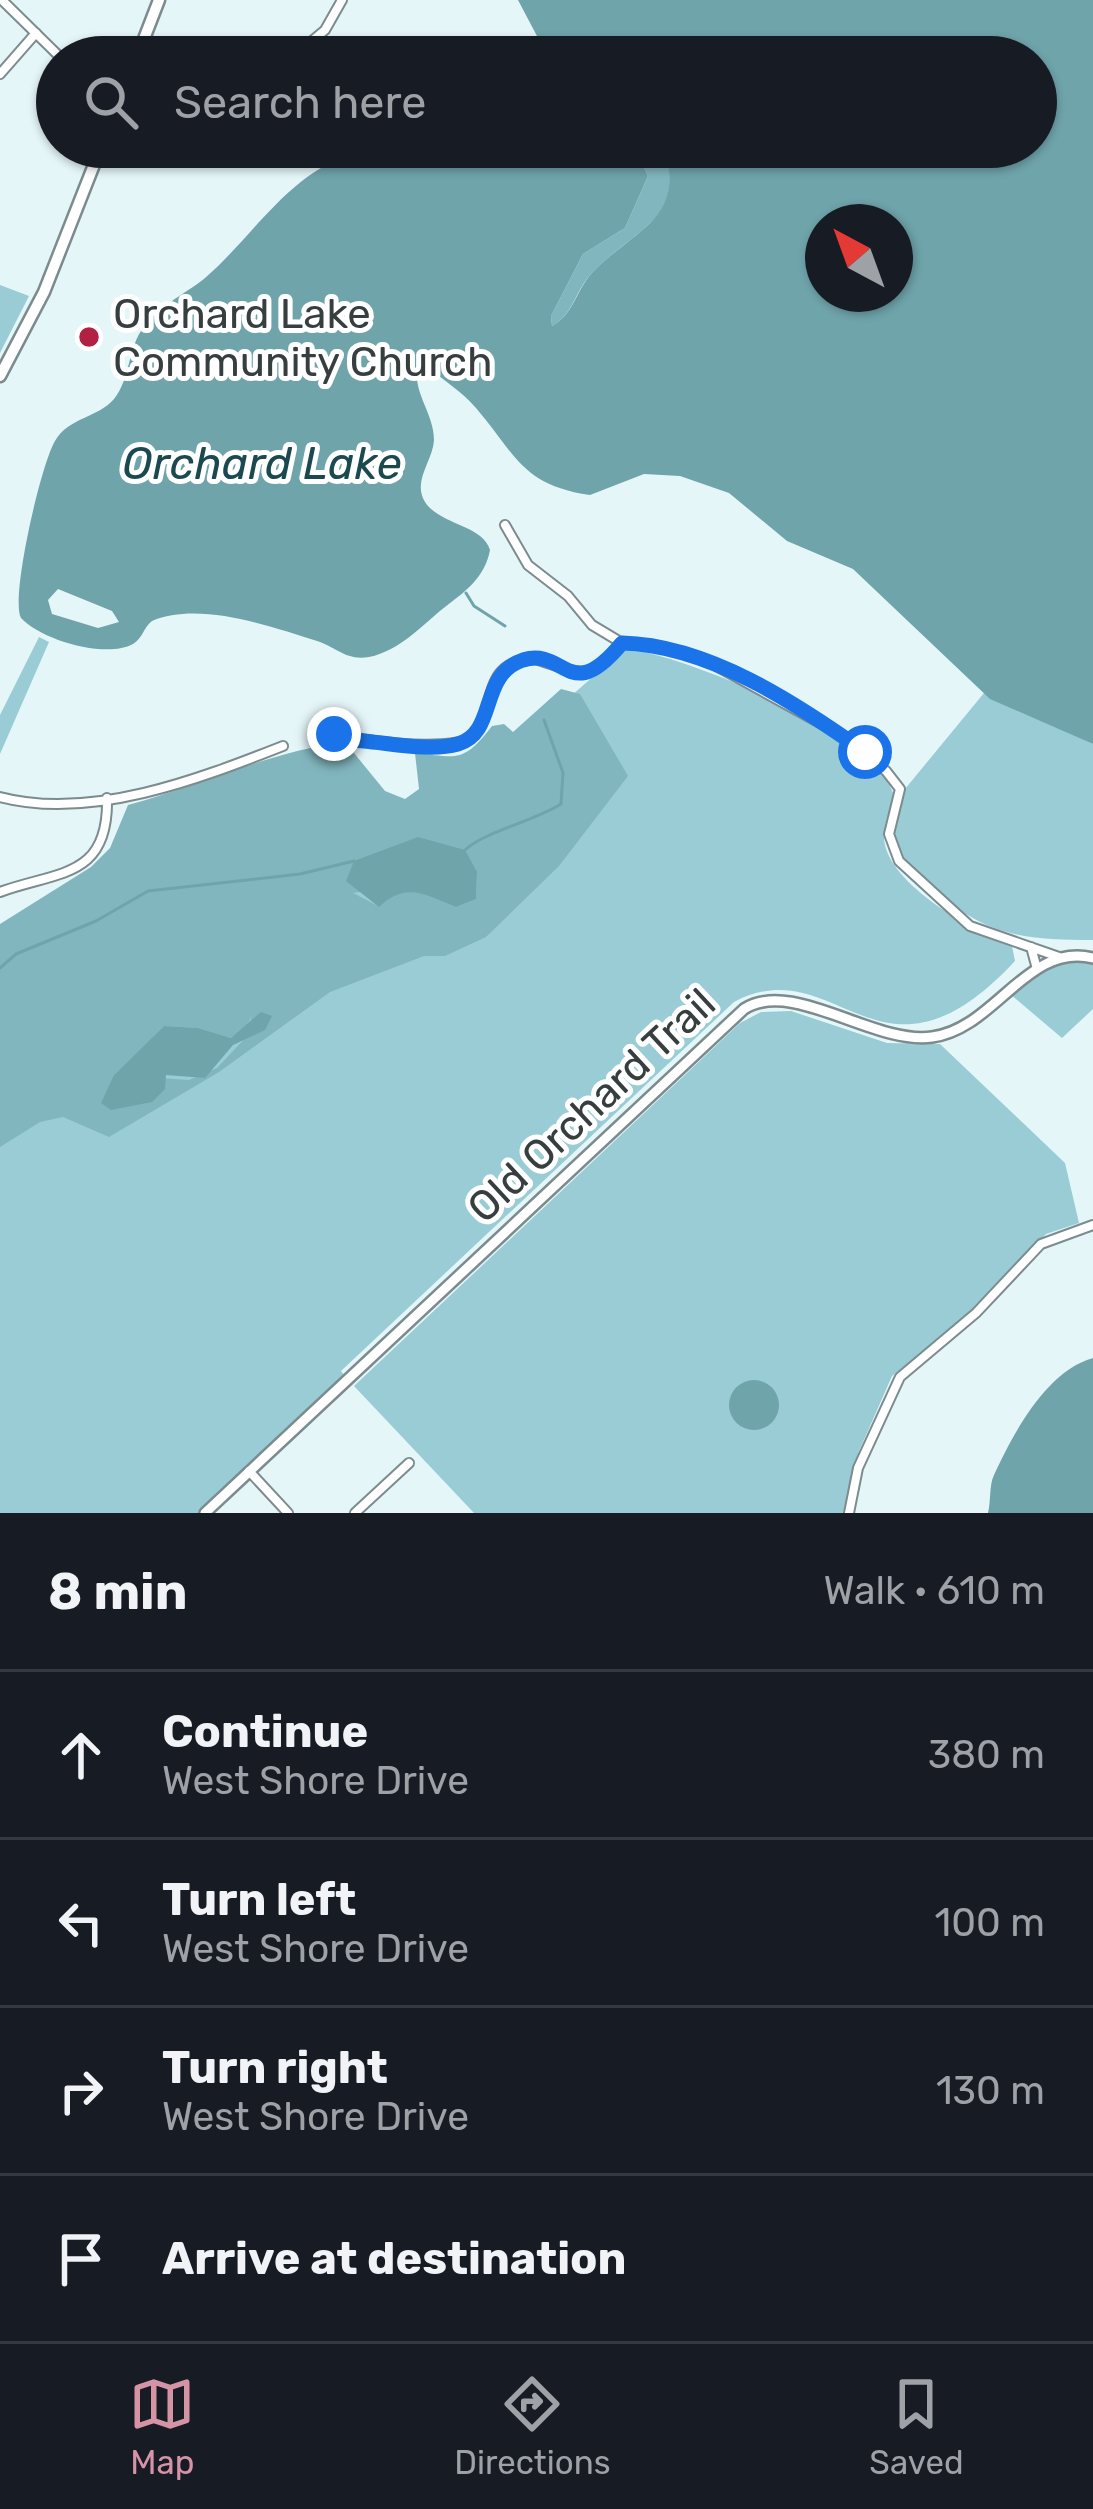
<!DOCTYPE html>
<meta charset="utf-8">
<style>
:root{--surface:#171b24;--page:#20242c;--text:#f1f3f6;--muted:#9ea1a6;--line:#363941;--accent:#d594a5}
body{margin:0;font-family:Rubik,sans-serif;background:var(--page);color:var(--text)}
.compass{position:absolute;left:805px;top:204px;width:108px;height:108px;border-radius:50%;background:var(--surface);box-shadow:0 3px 9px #0004;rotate:319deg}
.stop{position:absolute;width:36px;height:36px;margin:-27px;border:9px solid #1a73e8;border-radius:50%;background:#fff}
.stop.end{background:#1a73e8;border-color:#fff;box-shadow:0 3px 12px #0008}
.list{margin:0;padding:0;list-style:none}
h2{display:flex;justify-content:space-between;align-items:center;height:156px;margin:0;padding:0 48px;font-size:51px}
h2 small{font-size:39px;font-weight:400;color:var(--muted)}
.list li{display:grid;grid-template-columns:78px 1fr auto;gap:36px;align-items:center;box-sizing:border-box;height:168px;padding:0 48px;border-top:3px solid var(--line)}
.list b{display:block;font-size:45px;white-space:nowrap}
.list p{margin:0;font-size:39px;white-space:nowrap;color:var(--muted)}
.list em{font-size:39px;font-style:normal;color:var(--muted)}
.icon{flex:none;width:66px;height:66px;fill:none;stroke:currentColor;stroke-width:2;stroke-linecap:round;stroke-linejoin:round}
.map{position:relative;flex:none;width:1093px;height:1513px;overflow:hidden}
.search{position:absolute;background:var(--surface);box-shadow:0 3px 9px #0004;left:36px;right:36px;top:36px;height:132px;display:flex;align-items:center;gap:30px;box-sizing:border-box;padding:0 42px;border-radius:66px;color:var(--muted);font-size:45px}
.sheet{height:828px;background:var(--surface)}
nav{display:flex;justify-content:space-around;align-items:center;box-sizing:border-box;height:168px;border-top:3px solid var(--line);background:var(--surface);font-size:33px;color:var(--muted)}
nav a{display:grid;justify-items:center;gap:6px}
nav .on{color:var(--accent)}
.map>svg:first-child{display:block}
.green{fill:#99ccd4}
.forest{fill:#82b6be;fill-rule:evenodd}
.water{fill:#6fa4ab;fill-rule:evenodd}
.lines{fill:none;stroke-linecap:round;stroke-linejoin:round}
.stream{stroke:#6fa4ab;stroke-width:3}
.minor-casing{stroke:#7c8c8e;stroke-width:12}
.tertiary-casing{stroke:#7c8c8e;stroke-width:14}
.secondary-casing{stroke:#7c8c8e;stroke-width:15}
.minor{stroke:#fff;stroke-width:8}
.tertiary{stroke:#fff;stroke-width:9}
.secondary{stroke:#fff;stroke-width:10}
.route{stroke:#1a73e8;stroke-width:15}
.poi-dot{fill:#b22043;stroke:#fff;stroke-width:4.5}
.labels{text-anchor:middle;stroke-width:10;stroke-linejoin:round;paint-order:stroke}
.poi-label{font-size:42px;fill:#373e3f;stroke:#fff;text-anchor:start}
.street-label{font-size:42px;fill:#373e3f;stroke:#fff}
.water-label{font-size:45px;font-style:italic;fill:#1a494f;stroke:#fff}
</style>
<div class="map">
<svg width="1093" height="1513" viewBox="0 0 1093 1513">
<rect width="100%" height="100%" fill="#e5f6f9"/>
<path class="green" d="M0 285 29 296 0 353Z
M39 637 49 642 0 754V715Z
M626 648C689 658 871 730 893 793 892 809 883 823 884 839 888 885 974 931 1012 946L1015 961C879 1107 838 947 734 1002L341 1371 347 1379 201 1513H0V1070L417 830Z
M984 693 1093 744V940C1018 940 976 934 923 877 913 866 897 858 894 842 890 822 905 807 901 786L905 789Z
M1093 959V1009L1062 1038 1010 994 1050 962Z
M791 1011 887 1043 940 1044 1065 1163 1079 1223 1046 1234 969 1314 892 1376 859 1451 843 1513H474L354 1386 740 1023 761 1012Z"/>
<path class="forest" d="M635 147H663C690 219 630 231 591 274 575 291 573 315 552 326L551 316 583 254 625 228 648 176Z
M561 689 580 694 628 776 559 866 486 937 445 956H424L330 992 219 1072 109 1137 63 1117 40 1122 0 1147V924L91 867 110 848 128 805C200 786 271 751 345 742L385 791 405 799 419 789 415 753C457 757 463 764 492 726L504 724 513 732ZM477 872 476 899 456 907C424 894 408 881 378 906L353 893ZM251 1016 250 1033 217 1068 189 1080 114 1075 164 1026 198 1028 231 1038 248 1026Z"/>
<path class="water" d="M518 0H1093V744L990 699 853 569 787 541 729 493 680 476 644 474 590 495C522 485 516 455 476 408 461 390 438 377 420 360 408 388 434 411 434 440 433 461 412 481 425 502 440 525 483 525 490 550 485 577 466 591 445 607 423 624 400 651 369 657 346 661 336 647 317 641 270 626 199 601 152 621 143 628 143 638 133 644 106 659 41 640 21 618 10 598 41 464 55 441 69 417 98 418 114 399 130 379 128 351 141 331 156 307 184 295 205 278 248 241 281 186 334 161L340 147H635L648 176 625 228 583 254 551 316 552 326C573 315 576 291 591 274 630 231 689 219 663 147H1036V57H548ZM823 222H895V294H823ZM58 589 112 611 119 622 98 628 52 614 48 600Z
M418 837 465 850 477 872 476 899 456 907C425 895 407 881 379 907L346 881 354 861Z
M261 1012 272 1016 265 1030 233 1045 205 1078 166 1075 165 1089 152 1102 111 1110 101 1103 114 1075 164 1026 198 1028 231 1038Z
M1093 1358V1513H988C991 1502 989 1485 994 1475 1013 1434 1046 1371 1093 1358Z
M729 1405a25 25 0 1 1 50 0a25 25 0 1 1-50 0Z"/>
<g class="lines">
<path class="stream" d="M466 593 474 606 505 626
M465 850C484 832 532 822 561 804L563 773 544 720
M0 968 16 954 96 921 148 891 300 874 354 861"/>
<g class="minor-casing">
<path id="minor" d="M2 0 60 57
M294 56 325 30 342 0
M0 74 36 33
M505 525 528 565 568 596 592 625 622 643 663 647 709 662 838 733 886 771 900 789 889 834 899 861 970 926 1059 957
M326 728C344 742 450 752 470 738 500 718 475 660 535 659 580 673 588 684 622 643
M0 797C91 821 199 779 283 746
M0 892C57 871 109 879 107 798
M1031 947 1037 969
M249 1471 288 1513
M355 1513 409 1463
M849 1513 858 1468 900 1377 976 1313 1041 1244 1093 1225"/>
</g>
<g class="tertiary-casing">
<path id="tertiary" d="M205 1513 744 1009C793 978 873 1045 932 1037 995 1029 1027 942 1093 958"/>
</g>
<g class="secondary-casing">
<path id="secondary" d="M137 57 159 0
M0 376 44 292 101 147"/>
</g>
<use href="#minor" class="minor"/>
<use href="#tertiary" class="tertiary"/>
<use href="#secondary" class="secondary"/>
</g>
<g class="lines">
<path class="route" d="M334 734 345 740C379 740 426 753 458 744 498 732 478 675 523 660 566 647 569 707 622 643 708 645 796 703 865 752"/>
</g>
<circle class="poi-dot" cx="89" cy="337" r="12"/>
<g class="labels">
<g class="poi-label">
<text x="113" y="328">Orchard Lake<tspan x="113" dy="48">Community Church</tspan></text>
</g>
<g class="street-label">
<text transform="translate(591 1105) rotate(-43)" y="15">Old Orchard Trail</text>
</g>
<g class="water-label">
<text x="262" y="479">Orchard Lake</text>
</g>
</g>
</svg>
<svg class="compass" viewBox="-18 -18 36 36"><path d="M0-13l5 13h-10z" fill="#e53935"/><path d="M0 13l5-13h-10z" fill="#9ea1a6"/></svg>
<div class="stop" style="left:865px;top:752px"></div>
<div class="stop end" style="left:334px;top:734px"></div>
<div class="search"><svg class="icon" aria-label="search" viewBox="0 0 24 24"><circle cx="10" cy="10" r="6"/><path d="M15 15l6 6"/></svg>Search here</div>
</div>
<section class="sheet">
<h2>8 min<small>Walk · 610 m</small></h2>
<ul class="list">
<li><svg class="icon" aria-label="ahead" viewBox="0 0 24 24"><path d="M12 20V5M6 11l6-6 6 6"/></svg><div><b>Continue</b><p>West Shore Drive</p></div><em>380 m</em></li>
<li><svg class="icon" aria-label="left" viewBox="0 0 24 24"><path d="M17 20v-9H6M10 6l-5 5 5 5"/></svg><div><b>Turn left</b><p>West Shore Drive</p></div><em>100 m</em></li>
<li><svg class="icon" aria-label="right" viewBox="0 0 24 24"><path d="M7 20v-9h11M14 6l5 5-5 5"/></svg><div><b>Turn right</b><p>West Shore Drive</p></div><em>130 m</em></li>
<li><svg class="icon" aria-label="arrive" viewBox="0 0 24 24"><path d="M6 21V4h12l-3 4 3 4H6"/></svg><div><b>Arrive at destination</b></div></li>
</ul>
</section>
<nav>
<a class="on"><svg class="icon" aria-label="map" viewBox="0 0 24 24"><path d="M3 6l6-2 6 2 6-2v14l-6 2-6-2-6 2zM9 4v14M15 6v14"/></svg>Map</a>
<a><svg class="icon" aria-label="directions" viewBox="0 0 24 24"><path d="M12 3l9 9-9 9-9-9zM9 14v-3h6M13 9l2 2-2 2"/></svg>Directions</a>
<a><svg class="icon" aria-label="saved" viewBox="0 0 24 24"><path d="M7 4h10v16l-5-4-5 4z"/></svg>Saved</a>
</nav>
